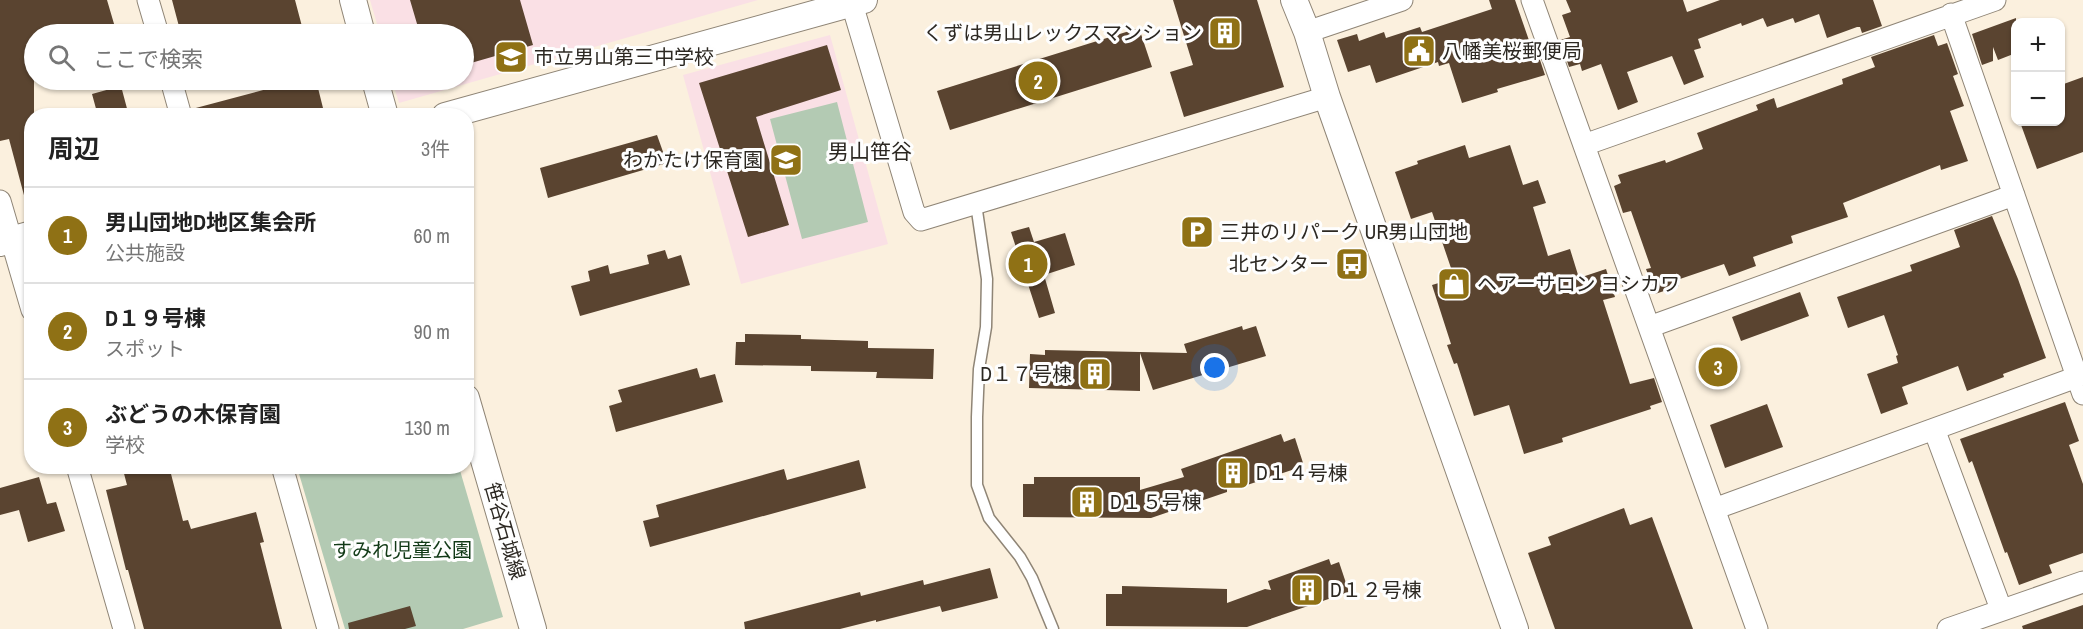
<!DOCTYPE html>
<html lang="ja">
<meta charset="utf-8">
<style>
:root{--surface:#fff;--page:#f6f6f6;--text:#222;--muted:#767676;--line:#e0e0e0;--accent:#8f7115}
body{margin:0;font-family:"Archivo Narrow","Noto Sans JP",sans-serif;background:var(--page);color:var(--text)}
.controls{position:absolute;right:18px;top:18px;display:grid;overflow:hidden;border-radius:12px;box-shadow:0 2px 4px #0004}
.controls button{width:54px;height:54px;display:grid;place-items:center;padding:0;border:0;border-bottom:2px solid var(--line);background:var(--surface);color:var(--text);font:30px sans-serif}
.you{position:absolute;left:1215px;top:368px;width:21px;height:21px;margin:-15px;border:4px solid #fff;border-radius:50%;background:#1a73e8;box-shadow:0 0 0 9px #1a73e833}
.badge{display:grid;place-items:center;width:39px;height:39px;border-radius:50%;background:var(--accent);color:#fff;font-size:20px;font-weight:700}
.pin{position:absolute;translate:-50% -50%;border:3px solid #fff;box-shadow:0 2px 6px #0006}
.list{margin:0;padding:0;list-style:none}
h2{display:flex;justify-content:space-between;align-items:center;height:78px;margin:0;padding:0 24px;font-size:26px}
h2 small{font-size:20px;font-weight:400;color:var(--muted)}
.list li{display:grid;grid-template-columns:39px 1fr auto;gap:18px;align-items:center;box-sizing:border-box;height:96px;padding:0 24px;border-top:2px solid var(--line)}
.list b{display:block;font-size:22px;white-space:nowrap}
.list p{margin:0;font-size:20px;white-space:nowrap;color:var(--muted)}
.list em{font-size:20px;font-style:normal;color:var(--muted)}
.icon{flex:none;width:33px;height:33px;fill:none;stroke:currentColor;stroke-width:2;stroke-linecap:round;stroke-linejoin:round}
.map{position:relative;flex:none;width:2083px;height:629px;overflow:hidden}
.search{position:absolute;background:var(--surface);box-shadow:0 2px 4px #0004;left:24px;top:24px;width:450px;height:66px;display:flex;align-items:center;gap:15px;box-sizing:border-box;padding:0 21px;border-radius:33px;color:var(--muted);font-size:22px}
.panel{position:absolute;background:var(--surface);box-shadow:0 2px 4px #0004;left:24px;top:108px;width:450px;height:366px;border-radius:24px}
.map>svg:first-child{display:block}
.education{fill:#fae0e5}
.green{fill:#b3cab3}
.building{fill:#5a4430}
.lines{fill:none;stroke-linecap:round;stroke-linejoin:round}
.service-casing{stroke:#8f8576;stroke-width:13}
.minor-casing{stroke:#8f8576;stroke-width:23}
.tertiary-casing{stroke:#8f8576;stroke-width:28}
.service{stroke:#fff;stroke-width:10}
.minor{stroke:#fff;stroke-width:21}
.tertiary{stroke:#fff;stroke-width:26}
.labels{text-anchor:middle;stroke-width:6;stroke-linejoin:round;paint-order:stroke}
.poi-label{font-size:20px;fill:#2c2822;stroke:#fefefe;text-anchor:start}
.street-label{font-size:20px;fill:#2c2822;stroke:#fefefe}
.park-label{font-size:20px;fill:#113916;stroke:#fefefe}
.neighbourhood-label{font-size:21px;fill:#2c2822;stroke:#fefefe}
</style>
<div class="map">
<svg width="2083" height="629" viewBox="0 0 2083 629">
<rect width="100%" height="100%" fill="#fbf0de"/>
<path class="education" d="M370 0H758L399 103 392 80H464V34H380Z
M830 35 888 244 741 284 683 75Z"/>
<path class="green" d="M837 102 868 222 802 239 770 119Z
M297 467H459L503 617 463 629H345Z"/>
<path class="building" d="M0 0H107L117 34H34V116H32V199H25L9 139 0 141Z
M172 0H295L304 34H181Z
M410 0H520L533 45 464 65V34H420Z
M1173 0H1257L1284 87 1184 117 1170 72 1193 65Z
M1489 0H1515L1532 49 1536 48 1545 75 1497 89 1498 92 1462 103 1449 63 1439 66 1438 62 1376 83 1370 65 1348 72 1337 40 1357 34 1359 41 1384 32 1386 38 1420 27 1422 32 1492 9Z
M1566 0H1683L1687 12 1720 0H1873L1882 26 1862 33 1860 27H1857L1827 38 1819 14 1795 23 1793 18 1767 27 1763 18 1742 26 1741 23 1698 39 1701 48 1694 50 1704 77 1684 85 1672 56 1627 72 1638 102 1618 110 1601 64 1582 71 1580 64 1569 67 1560 40 1570 37 1562 15 1571 12Z
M2016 18V53L1998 60 1993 47V61L1982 65 1972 34Z
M1139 28 1152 67 950 130 937 91Z
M1934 35 1938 46 1947 43 1958 74 1953 76 1964 106 1950 111 1968 161 1941 170 1940 165 1843 203 1848 217 1791 236 1793 243 1753 257 1756 266 1729 276 1724 264 1677 280 1679 286 1655 294 1646 269 1651 268 1631 211 1623 213 1614 186 1621 183 1618 175 1665 160 1666 163 1703 149 1697 133 1758 110 1756 105 1774 98 1777 108 1843 84 1842 79 1875 67 1871 57Z
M827 45 841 90 756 117 789 225 748 237 699 83Z
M2083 77V152L2037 169 2020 122H2061V85Z
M276 80H316L325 116H193L192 109 278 86Z
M121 86 129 116H98L92 94Z
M657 135 667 163 548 198 540 168Z
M1465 145 1469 158 1510 145 1523 185 1538 180 1546 203 1533 207 1548 256 1570 249 1579 278 1606 269 1615 297 1603 300 1630 384 1654 378 1662 402 1650 406 1651 409 1562 438 1563 442 1524 454 1509 405 1474 416 1457 363 1454 364 1447 345 1451 344 1432 285 1442 282 1439 274 1452 271 1432 212 1411 219 1395 172 1418 164 1417 161Z
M1992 216 2018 279 2046 358 2003 374 2004 377 1967 391 1958 366 1902 387 1908 404 1881 414 1867 374 1898 363 1896 356 1898 355 1884 315 1848 328 1837 297 1912 271 1910 265 1960 247 1954 230Z
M1029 227 1034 242 1065 233 1075 265 1044 275 1055 313 1039 318 1011 232Z
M665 250 668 259 681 255 690 285 580 316 571 286 590 281 588 271 608 265 610 274 649 264 647 255Z
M1800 292 1809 316 1741 341 1732 317Z
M1242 326 1243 330 1256 326 1266 356 1153 390 1140 353V391L1029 388 1030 354 1045 355V350L1187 353 1184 344Z
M745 334 801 335V339L868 341V348L934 349 933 379 876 378 877 372 811 371V366L735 365 736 342H745Z
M697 368 700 378 715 374 723 402 616 432 609 406 622 402 618 390Z
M2065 402 2079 441 2069 445 2083 484V553L2049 565 2052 573 2019 585 2007 552 2005 553 1972 461 1969 463 1960 439Z
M1767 404 1783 447 1725 468 1710 425Z
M1281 434 1284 442 1295 438 1304 466 1235 489 1227 467V492L1151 518 1023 517V484H1034V477H1140V490L1184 477 1181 469Z
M859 460 866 488 650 547 643 521 659 517 656 505 784 469 787 480Z
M122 466H169L183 521 188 520 191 529 256 512 264 542 260 543 282 629H144L128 570H126L106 490 127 485Z
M39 477 47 504 56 502 65 531 28 542 19 510 0 515V488Z
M1624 508 1630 525 1652 517 1693 629H1555L1528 553 1551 545 1548 537Z
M1329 559 1331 565 1339 562 1349 592 1247 627 1106 626V594H1122V586L1227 589V603L1265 589 1271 590 1268 581Z
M990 568 998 598 942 612 940 606 876 622V620L840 629H745L744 622 860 592 861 596 923 580 924 585Z
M2083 605V629H2023L2022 626Z
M410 606 416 626 405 629H349L348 623Z"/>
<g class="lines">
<g class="service-casing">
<path id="service" d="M976 204 987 279 986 327 979 369 977 417V485L989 518 1020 557 1032 578 1053 629"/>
</g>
<g class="minor-casing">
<path id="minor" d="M148 0 158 34
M1532 0 1757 629
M852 4 914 212 921 220 1327 97
M1951 14 2083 394
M1307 32 1402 0
M171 80 181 116
M1584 145 1995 0
M0 201 32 310
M1649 327 2014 195
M1934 429 2001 609
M77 466 124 629
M282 466 328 629
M1714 509 2077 377
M1948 629 2083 582"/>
</g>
<g class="tertiary-casing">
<path id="tertiary" d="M353 0 362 34
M1294 0 1307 32 1327 97 1515 629
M375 80 385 116
M445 116 864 0
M0 243 32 234
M466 398 533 629"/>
</g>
<use href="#service" class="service"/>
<use href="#minor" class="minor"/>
<use href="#tertiary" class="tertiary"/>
</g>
<defs>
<g id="building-square" transform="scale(1.725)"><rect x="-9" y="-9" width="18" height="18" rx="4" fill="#8f7115" stroke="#fefefe"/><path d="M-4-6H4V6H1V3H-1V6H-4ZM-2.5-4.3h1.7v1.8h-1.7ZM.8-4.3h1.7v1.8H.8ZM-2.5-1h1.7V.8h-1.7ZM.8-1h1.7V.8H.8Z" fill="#fff"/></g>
<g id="civic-square" transform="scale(1.725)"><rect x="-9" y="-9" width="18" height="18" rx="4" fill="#8f7115" stroke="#fefefe"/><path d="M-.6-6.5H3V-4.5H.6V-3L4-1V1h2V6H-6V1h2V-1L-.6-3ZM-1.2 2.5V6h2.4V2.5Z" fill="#fff"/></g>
<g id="school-square" transform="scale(1.725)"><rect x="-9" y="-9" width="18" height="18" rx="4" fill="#8f7115" stroke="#fefefe"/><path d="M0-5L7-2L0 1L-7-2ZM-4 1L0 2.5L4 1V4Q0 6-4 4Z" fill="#fff"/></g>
<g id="parking-square" transform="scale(1.725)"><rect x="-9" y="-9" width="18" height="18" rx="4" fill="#8f7115" stroke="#fefefe"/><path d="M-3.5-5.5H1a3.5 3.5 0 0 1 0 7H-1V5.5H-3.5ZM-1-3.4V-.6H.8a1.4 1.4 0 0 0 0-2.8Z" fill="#fff"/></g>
<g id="bus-square" transform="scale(1.725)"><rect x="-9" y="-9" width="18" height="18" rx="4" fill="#8f7115" stroke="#fefefe"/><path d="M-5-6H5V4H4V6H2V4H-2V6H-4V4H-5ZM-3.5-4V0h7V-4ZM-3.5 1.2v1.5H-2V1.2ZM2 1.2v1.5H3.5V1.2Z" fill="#fff"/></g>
<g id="shop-square" transform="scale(1.725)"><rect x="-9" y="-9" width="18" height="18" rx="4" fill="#8f7115" stroke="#fefefe"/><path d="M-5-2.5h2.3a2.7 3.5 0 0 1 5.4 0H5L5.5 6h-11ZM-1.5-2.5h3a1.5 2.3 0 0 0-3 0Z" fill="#fff"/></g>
</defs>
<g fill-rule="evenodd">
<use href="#building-square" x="1225" y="33"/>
<use href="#civic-square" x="1419" y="51"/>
<use href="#school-square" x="511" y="57"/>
<use href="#school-square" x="786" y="160"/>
<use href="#parking-square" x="1197" y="232"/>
<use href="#bus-square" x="1352" y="264"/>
<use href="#shop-square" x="1454" y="284"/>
<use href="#building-square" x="1095" y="374"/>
<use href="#building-square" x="1233" y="473"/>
<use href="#building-square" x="1087" y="502"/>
<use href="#building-square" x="1307" y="590"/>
</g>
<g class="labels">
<g class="poi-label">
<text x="1202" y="40" text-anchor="end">くずは男山レックスマンション</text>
<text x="1442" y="58">八幡美桜郵便局</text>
<text x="534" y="64">市立男山第三中学校</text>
<text x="763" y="167" text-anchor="end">わかたけ保育園</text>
<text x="1220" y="239">三井のリパーク UR男山団地</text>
<text x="1329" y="271" text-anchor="end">北センター</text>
<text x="1477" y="291">ヘアーサロン ヨシカワ</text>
<text x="1072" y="381" text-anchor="end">D１７号棟</text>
<text x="1256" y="480">D１４号棟</text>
<text x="1110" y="509">D１５号棟</text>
<text x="1330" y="597">D１２号棟</text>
</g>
<g class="street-label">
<text transform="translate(505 531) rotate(74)" y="7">笹谷石城線</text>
</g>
<g class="park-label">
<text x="402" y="557">すみれ児童公園</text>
</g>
<g class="neighbourhood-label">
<text x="870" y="159">男山笹谷</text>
</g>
</g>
</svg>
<div class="controls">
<button>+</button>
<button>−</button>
</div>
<div class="you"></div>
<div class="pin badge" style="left:1028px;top:264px">1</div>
<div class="pin badge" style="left:1038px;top:81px">2</div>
<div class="pin badge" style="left:1718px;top:367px">3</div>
<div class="search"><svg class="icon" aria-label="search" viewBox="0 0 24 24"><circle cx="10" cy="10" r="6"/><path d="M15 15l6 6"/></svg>ここで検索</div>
<section class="panel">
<h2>周辺<small>3件</small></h2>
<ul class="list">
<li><span class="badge">1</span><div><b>男山団地D地区集会所</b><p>公共施設</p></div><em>60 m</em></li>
<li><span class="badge">2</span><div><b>D１９号棟</b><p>スポット</p></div><em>90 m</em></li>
<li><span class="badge">3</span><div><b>ぶどうの木保育園</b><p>学校</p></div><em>130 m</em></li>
</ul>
</section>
</div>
